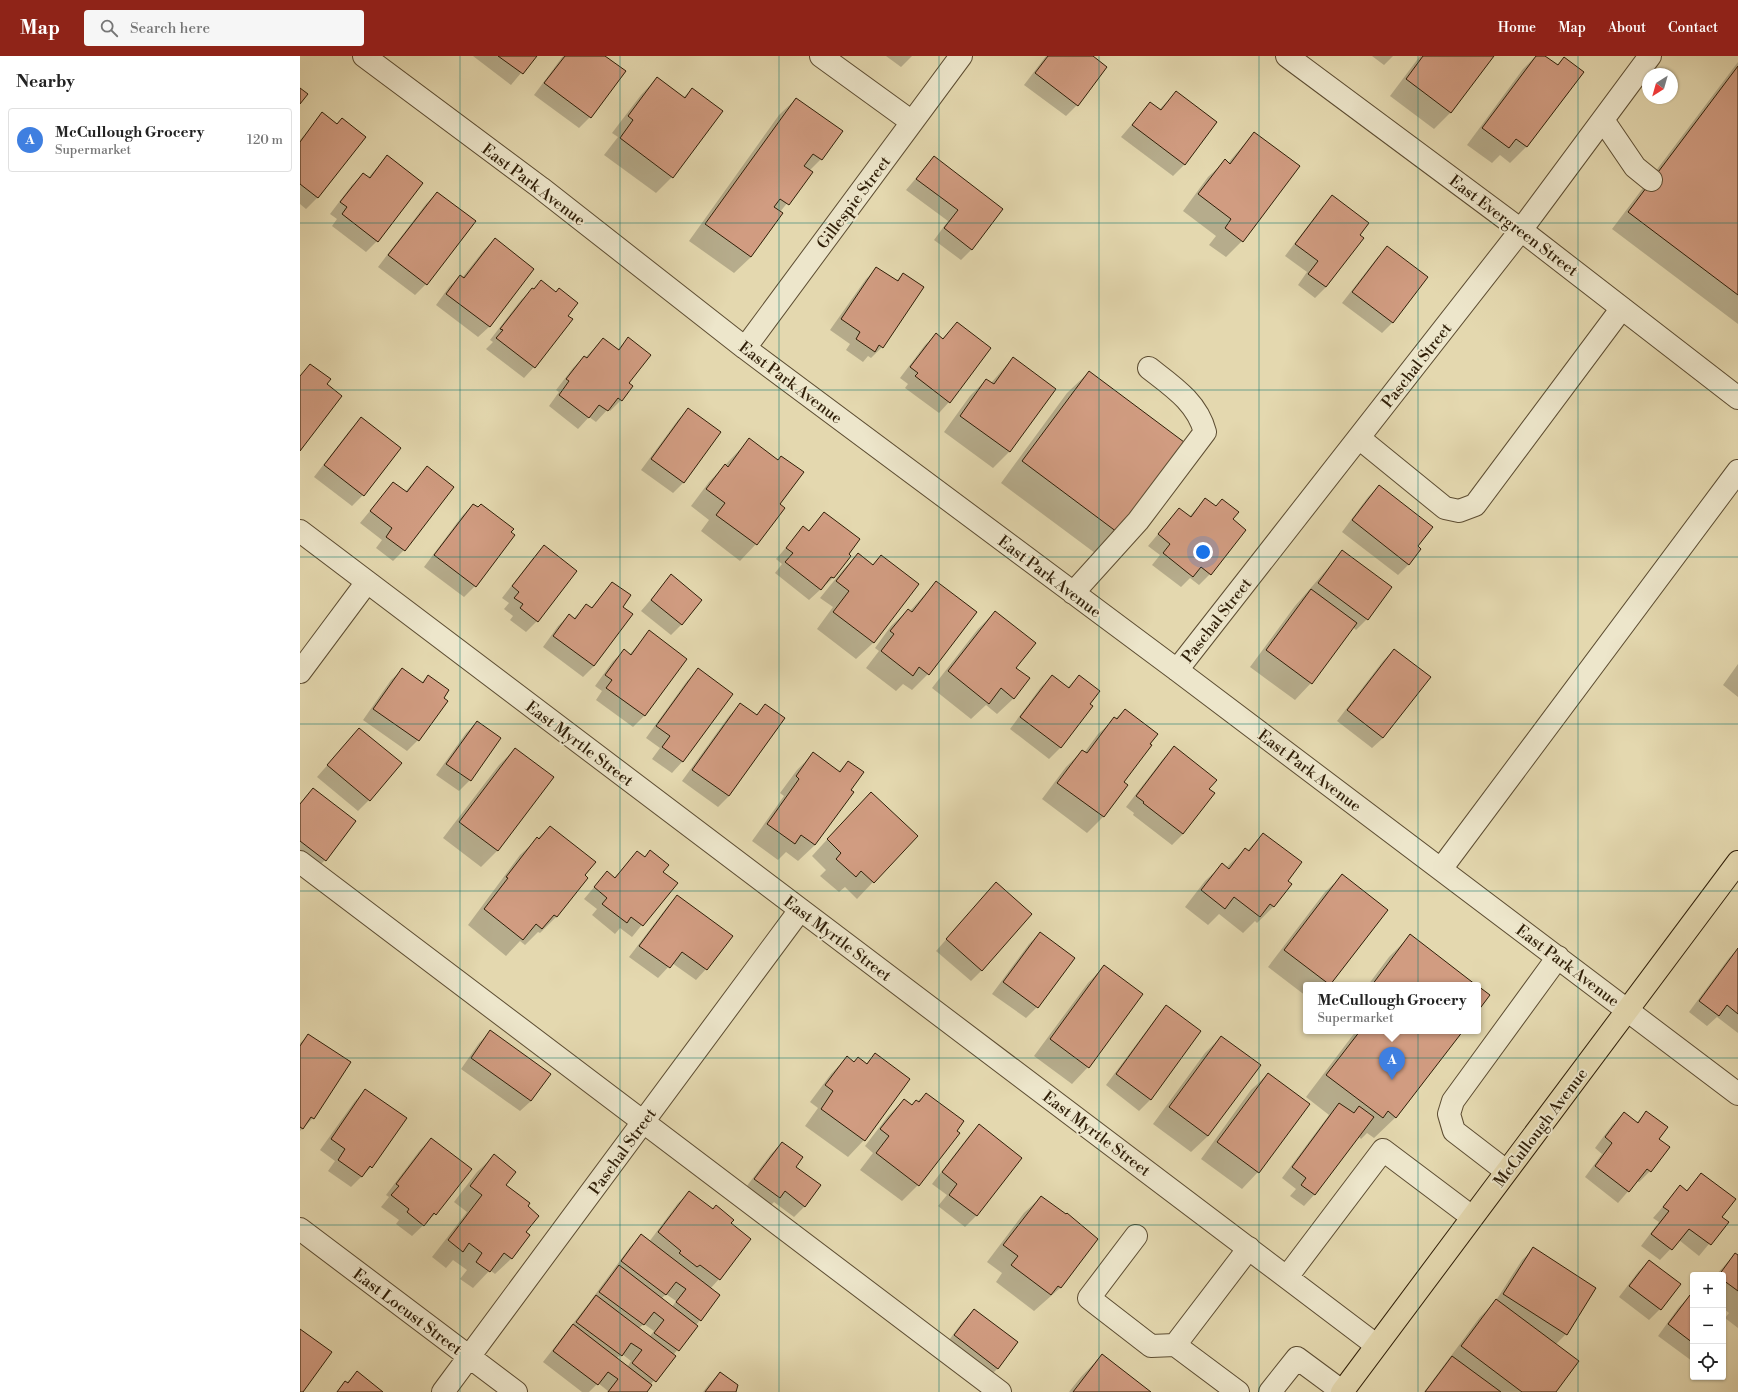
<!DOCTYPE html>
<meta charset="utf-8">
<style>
:root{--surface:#fff;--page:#f6f6f6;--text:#222;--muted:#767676;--line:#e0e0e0;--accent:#8f2418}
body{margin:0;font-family:"Libre Bodoni",serif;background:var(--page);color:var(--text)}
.controls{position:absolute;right:12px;bottom:12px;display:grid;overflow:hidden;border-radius:4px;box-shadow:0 1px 3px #0004}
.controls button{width:36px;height:36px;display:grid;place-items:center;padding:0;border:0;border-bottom:1px solid var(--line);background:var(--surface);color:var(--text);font:20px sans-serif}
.compass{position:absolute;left:1342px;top:12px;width:36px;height:36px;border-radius:50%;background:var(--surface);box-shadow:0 1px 3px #0004;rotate:217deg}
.you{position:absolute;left:903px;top:496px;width:14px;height:14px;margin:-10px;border:3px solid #fff;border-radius:50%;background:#1a73e8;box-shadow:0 0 0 6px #1a73e833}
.badge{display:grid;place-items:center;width:26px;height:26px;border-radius:50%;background:var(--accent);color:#fff;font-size:13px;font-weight:700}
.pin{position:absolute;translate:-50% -33px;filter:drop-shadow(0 1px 2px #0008)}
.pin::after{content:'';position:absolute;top:21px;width:14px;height:12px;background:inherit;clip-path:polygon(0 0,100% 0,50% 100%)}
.popup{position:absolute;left:1003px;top:926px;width:178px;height:52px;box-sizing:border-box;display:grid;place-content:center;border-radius:4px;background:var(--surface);filter:drop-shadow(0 1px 3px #0005);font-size:13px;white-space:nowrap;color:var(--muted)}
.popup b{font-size:15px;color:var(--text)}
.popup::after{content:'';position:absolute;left:50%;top:100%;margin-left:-8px;border:8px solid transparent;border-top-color:var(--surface)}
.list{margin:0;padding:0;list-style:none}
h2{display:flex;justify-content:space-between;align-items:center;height:52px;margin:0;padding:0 16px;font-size:17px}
h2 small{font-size:13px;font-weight:400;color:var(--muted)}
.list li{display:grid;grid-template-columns:26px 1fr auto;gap:12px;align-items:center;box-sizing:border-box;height:64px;margin:0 8px 8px;padding:0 8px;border:1px solid var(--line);border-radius:4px}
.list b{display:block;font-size:15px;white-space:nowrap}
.list p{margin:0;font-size:13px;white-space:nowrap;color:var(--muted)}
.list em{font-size:13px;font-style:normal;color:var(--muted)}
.icon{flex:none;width:22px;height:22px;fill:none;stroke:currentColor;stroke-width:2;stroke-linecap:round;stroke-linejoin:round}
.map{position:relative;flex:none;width:1438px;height:1336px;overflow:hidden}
header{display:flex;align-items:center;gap:24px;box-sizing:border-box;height:56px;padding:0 20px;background:var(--accent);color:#fff}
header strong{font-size:19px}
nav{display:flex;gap:22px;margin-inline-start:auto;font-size:14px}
.search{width:280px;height:36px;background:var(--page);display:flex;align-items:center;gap:10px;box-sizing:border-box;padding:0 14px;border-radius:4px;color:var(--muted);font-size:15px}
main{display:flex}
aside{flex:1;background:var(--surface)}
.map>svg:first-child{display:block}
.shadow{fill:#0003;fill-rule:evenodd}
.building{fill:#d19c81;stroke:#301f08}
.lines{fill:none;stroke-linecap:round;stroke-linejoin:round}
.minor-casing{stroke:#5d4d32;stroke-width:24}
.major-casing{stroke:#301f08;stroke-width:24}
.minor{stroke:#ede6cb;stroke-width:22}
.major{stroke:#e4d8af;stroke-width:22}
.grid{fill:none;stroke:#0f766e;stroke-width:1;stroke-opacity:0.55}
.labels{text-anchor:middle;stroke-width:4;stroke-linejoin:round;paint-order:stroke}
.street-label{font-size:16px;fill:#301f08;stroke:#ede6cb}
</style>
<header>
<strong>Map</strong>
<div class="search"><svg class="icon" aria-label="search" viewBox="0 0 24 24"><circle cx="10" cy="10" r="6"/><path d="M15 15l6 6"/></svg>Search here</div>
<nav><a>Home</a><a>Map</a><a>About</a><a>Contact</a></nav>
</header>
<main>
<aside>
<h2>Nearby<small></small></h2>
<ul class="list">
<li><span class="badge" style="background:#3f7fe0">A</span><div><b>McCullough Grocery</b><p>Supermarket</p></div><em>120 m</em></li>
</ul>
</aside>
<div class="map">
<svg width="1438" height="1336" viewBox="0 0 1438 1336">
<rect width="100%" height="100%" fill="#e4d8af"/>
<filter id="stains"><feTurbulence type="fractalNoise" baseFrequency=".005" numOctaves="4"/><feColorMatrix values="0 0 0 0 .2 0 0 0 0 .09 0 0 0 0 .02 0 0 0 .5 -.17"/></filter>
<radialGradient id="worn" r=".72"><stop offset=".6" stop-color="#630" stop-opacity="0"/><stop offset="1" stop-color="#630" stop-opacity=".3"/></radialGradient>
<path class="shadow" d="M173 0H235L211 29Z
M263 0H303L290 61 279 72 234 39Z
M586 0H612L601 11Z
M746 0H791L806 11 777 49 766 60 724 29Z
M1072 0H1093L1084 9Z
M1120 0H1192L1150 57 1134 73 1090 40Z
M1236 0H1243L1257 9 1264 2 1282 16 1226 91 1210 107 1200 99 1192 107 1167 89 1223 13Z
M1438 6V268L1312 173Z
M357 22 383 42 392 33 372 121 356 137 304 99 318 81 312 77 341 39Z
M876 36 916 67 884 109 873 120 821 81 850 47 859 54Z
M496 43 541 76 521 103 509 115 511 117 480 156 482 157 451 201 434 217 389 185 479 59Z
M23 58 36 69 64 81 17 142 6 153 0 148V84Z
M954 77 942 185 926 201 909 189 916 180 883 155 908 121 925 105 928 107Z
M87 100 122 127 77 185 66 196 32 170 37 163 30 158 52 129 63 118 68 122Z
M634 101 702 153 671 194 661 204 634 184 648 165 606 134Z
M137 137 126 228 115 239 78 211 126 148Z
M1033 140 1059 179 1063 182 1026 231 1015 242 998 229 1007 216 985 200 1022 151Z
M195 183 233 213 189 271 178 281 136 249 149 231 160 220 162 222 184 194Z
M1087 191 1093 266 1082 277 1042 247 1077 202Z
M577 212 596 225 603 218 623 232 582 291 571 302 568 300 563 306 546 294 550 288 530 274 566 223Z
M241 226 267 260 234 311 224 322 186 293 193 286 190 284 221 244Z
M657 267 649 346 639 357 605 332 608 328 600 322 625 289 636 279 642 283Z
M303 283 317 294 328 283V327L321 344 310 355 308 353 296 366 289 361 278 373 249 350 259 336 256 334 273 312 284 301 285 302Z
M713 302 710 395 693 412 644 376 670 340 686 324 691 327Z
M789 316 817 475 795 497 701 427 767 337Z
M389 353 384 426 373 437 341 414 378 364Z
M61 363 63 439 52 450 14 421 50 374Z
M449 384 478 448 484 452 456 488 440 505 401 475 409 464 391 450 409 426Z
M127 411 153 431 104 494 93 505 76 492 82 484 60 467 93 427 105 436Z
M1079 430 1117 491 1109 508 1098 519 1042 476 1068 441Z
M905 443 931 463 910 518 899 529 890 522 881 531 852 509 860 499 848 490 879 453 889 461Z
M173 449 175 530 164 541 124 511 162 460Z
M524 457 550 500 533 522 509 544 475 517 482 508 476 503 503 472 508 475Z
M244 491 237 565 226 576 210 564 213 560 204 553 209 547 202 542 233 502Z
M1042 496 1067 563 1056 574 1053 571 1011 627 995 644 950 611 995 550Z
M558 498 572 509 581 500 618 529 573 587 556 603 517 573 533 551 520 542 542 515Z
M371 520 382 568 371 579 341 555Z
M636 526 628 618 612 634 603 628 596 635 566 612 579 595 575 592 591 570 608 554 610 555Z
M312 527 321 551 332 559 294 610 283 621 243 591 258 570 269 559 273 563 287 549 291 552Z
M695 556 715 612 714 642 697 658 686 649 671 663 632 632 678 573Z
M349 576 385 603 344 660 333 671 296 644 302 635 295 630 313 605 324 595 329 599Z
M1094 594 1083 682 1072 692 1037 665 1083 605Z
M1438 608V641L1423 629Z
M102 614 121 627 128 620 146 645 118 684 107 695 63 664 91 624Z
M398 614 431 638 382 706 372 717 352 703 360 692 346 682 387 625Z
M752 620 767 632 779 620 789 648 791 650 760 692 749 703 710 673 741 631Z
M440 649 455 660 466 649 484 663 429 740 418 751 382 725 429 660Z
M825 654 823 726 827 729 803 761 787 777 742 743 766 711 782 695 784 697 798 678Z
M177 666 170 724 159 735 136 719 166 677Z
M59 673 69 744 58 755 17 721Z
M874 692 908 733 913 737 883 778 872 789 833 759 834 757 826 751 863 703Z
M215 693 253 722 197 795 181 811 143 782 199 709Z
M513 698 538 716 548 706 515 789 498 805 486 796 478 804 452 785 484 740 480 737 497 714Z
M13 733 25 804 14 815 0 804V747Z
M554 754 573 826 557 843 545 831 539 836 520 820 526 814 512 800Z
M250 771 286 822 256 861 240 877 238 876 225 889 220 885 206 900 168 869 220 799Z
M963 778 987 825 974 850 957 867 955 865 943 877 919 858 908 869 885 851 905 825 922 809 926 812 945 793 947 795Z
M337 796 344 802 350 796 362 816 376 827 332 881 320 872 315 878 292 859 297 853 284 843 307 816 314 822Z
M1042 820 1087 855 1030 929H1006V940L968 911 1025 836Z
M696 827 682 914 671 925 636 895Z
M377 840 406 913 396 924 372 907 358 922 329 901 367 851Z
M740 877 774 902 737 951 726 962 692 938 729 888Z
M1110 880 1175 929H1068L1089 901Z
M1438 893V977L1417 961 1407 970 1389 956 1429 902Z
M804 911 788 1011 772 1028 734 1000 788 927Z
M866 951 900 975 850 1044 839 1055 806 1029 856 962Z
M1056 975H1161L1096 1061 1074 1082 1067 1077 1061 1083 1058 1080 1014 1139 1004 1150 990 1140 996 1133 982 1122 1029 1059 1006 1041Z
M190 976 231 1045 220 1055 161 1013 179 987Z
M8 980 13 1062 0 1075V987Z
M921 981 908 1080 891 1096 853 1068 905 997Z
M575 998 564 1084 548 1101 505 1070 518 1052 510 1046 531 1018 547 1001 554 1006 566 1008Z
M968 1018 958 1116 942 1133 901 1103 951 1034Z
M65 1035 71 1111 51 1131 28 1115 35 1105 20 1094 55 1045Z
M626 1038 656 1075 618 1129 602 1145 560 1114 573 1097 565 1090 588 1060 604 1044 612 1050Z
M1347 1056 1358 1083 1350 1115 1339 1126 1337 1125 1318 1147 1285 1121 1302 1098 1295 1092 1313 1068 1324 1057 1336 1067Z
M679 1070 721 1102 676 1160 665 1171 638 1150 647 1139 632 1128 668 1081Z
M131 1083 135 1158 112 1180 96 1168 99 1164 81 1151 89 1141 86 1139 120 1094Z
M482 1087 494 1111 505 1150 494 1161 474 1146 468 1152 444 1134 471 1098Z
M194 1100 205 1129 226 1151 225 1177 212 1202 195 1218 190 1214 173 1232 160 1223 167 1214 153 1204 146 1212 132 1201 167 1156 154 1146 177 1116Z
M1401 1118 1421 1161 1427 1166 1399 1200 1379 1184 1360 1204 1341 1190 1359 1166 1353 1162 1380 1131 1386 1135Z
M389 1137 430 1167 419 1223 410 1233 400 1264 345 1336H307L308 1335 298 1327 289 1336H282L243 1306 289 1247 330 1191 341 1180 349 1186 378 1147ZM366 1238 376 1245 372 1251 361 1243ZM344 1268 354 1275 350 1280 339 1272ZM322 1298 331 1305 328 1310 317 1302Z
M741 1141 797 1183 760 1232 734 1255 696 1226 702 1217 687 1206 724 1157Z
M1233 1193 1266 1278 1255 1289V1336H1124L1180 1261 1195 1246 1222 1204Z
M1435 1198 1438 1200V1272L1425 1262 1429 1257 1423 1252V1219H1416Z
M1349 1205 1360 1253 1349 1264 1319 1241 1338 1216Z
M1390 1240 1393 1243 1392 1305 1358 1280 1379 1251Z
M674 1254 698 1312 687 1323 644 1291 663 1265Z
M802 1299 850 1336H769L781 1321Z
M57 1317 82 1336H36Z
M420 1317 434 1336H403L409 1328Z"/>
<path class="building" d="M198 0H237L223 18Z
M265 0H305L326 15 291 62 244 27Z
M748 0H793L807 11 778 50 735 17Z
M1123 0H1194L1151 57 1106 23Z
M1236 0H1245L1258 9 1264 1 1284 16 1227 91 1216 83 1209 92 1182 72Z
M1438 10V239L1328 156Z
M357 21 385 42 392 32 423 55 373 122 320 82 333 64 328 60Z
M0 32 8 38 0 48Z
M876 35 917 66 885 109 832 69 850 46 861 54Z
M496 42 543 75 522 104 513 98 504 110 513 116 489 149 480 143 474 151 483 157 451 201 405 168Z
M22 56 37 68 42 62 66 81 18 142 0 128V86Z
M954 76 1000 110 943 186 925 172 931 163 898 138 925 103 930 108Z
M87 99 123 127 78 186 42 158 47 151 40 146 63 117 70 122Z
M634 100 703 153 672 194 644 172 658 154 616 123Z
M137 136 176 165 127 229 88 199Z
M1032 139 1069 167 1060 179 1064 182 1026 231 1008 218 1018 205 995 188Z
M195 182 234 213 190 271 146 238 160 219 164 222Z
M1087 190 1128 221 1093 267 1052 236Z
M576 211 598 225 603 217 624 231 583 292 579 289 575 296 556 283 560 276 541 263Z
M241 224 256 236 259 232 278 247 268 260 273 263 235 312 196 282 203 274 200 273 232 232 234 233Z
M657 266 691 292 650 347 615 320 618 317 610 311 636 277 643 283Z
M328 281 351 299 329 327 333 330 322 345 318 342 308 355 299 349 289 362 259 339 269 325 266 323 284 300 287 302 303 282 319 294Z
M713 301 756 333 710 396 660 360 686 323 694 328Z
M10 308 31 323 27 328 42 340 0 395V320Z
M789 315 884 386 817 476 722 405Z
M388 352 421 376 384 427 351 403Z
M61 361 101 392 64 440 24 409Z
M449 382 478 404 481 400 504 416 480 448 485 452 457 489 416 459 425 447 406 433 425 408 428 411Z
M127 410 154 431 105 495 86 481 92 472 70 455 93 426 107 436Z
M1079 429 1133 471 1118 490 1121 493 1109 509 1052 464Z
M905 442 916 450 922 443 939 456 933 463 946 474 911 519 901 511 893 521 863 497 870 488 858 478 879 452 891 461Z
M173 448 178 451 181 448 214 473 211 476 215 479 176 531 134 499Z
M524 456 560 483 549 498 551 500 534 522 531 521 521 534 485 506 493 497 486 492 503 470 509 475Z
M244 489 277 515 238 566 220 552 223 548 214 542 219 536 212 530Z
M1042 494 1092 531 1068 564 1018 527Z
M558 497 573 509 581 499 619 528 574 587 533 556 549 535 536 525Z
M371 518 402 544 382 569 351 544Z
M636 525 677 556 629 619 619 611 613 620 581 595 594 578 590 575 608 553 612 556Z
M312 526 331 539 323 551 333 558 294 610 253 580 269 558 275 563 286 548 292 552Z
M1011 533 1057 567 1012 628 966 594Z
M695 555 736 587 716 612 730 622 714 643 701 632 689 648 648 615Z
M349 574 387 603 345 660 306 632 312 624 305 619 324 593 331 599Z
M1094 593 1131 621 1083 682 1047 654Z
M102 612 123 627 128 619 149 634 144 642 148 645 119 685 73 653Z
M398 612 433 638 383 706 362 691 370 680 356 670Z
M752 619 769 632 779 619 800 635 790 648 793 650 761 692 720 661Z
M440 647 457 659 465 648 485 662 429 740 392 714Z
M825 653 858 678 850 688 852 689 824 726 828 729 804 761 757 727 782 694 787 697 814 661 817 663Z
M177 665 201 682 171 725 146 708Z
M59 672 102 707 70 745 27 709Z
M874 690 917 724 909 733 915 737 883 778 843 747 844 746 836 740Z
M215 692 254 721 198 795 159 766Z
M513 696 540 716 548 705 564 716 551 734 554 736 515 789 501 779 495 788 467 768 499 723 496 720Z
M13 732 56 765 26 805 0 785V748Z
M571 736 618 780 574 827 561 815 556 821 536 803 541 797 527 783Z
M250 770 296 806 285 819 288 822 257 861 254 859 242 873 236 868 223 884 184 853 208 822 206 821 237 781 239 783Z
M963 777 1002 806 988 825 992 828 974 851 970 848 960 861 934 841 925 853 901 834 922 807 929 813 945 792 949 795Z
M350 794 369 809 363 816 378 827 343 870 331 861 327 867 302 848 307 842 294 831 307 815 315 822 337 795 345 801Z
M1042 818 1088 854 1030 929 984 894Z
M696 826 732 858 682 915 646 883Z
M377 839 433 880 407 914 382 896 370 912 339 890Z
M740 876 775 902 738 952 703 926Z
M1110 878 1176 929H1072Z
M1438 892V958L1427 949 1419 960 1399 945Z
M804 909 843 938 789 1012 750 983Z
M1178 930 1190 939 1178 955Z
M866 949 901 975 851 1044 816 1018Z
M190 974 251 1018 231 1045 171 1002Z
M1060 975H1163L1096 1062 1088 1055 1083 1062 1026 1019Z
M8 978 51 1006 14 1063 11 1061 3 1073 0 1071V990Z
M921 980 961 1009 908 1080 869 1051Z
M575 997 610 1023 565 1085 521 1053 533 1035 525 1029 547 1000 554 1006 558 1001 567 1008Z
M968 1017 1010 1048 959 1117 917 1086Z
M65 1033 107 1062 72 1112 70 1110 62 1121 38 1104 45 1093 31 1083Z
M626 1037 664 1065 657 1075 660 1077 619 1130 576 1097 589 1080 580 1073 604 1043 612 1049 616 1044 619 1046Z
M1039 1047 1054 1057 1059 1050 1074 1061 1015 1139 1001 1129 1006 1122 992 1111Z
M1346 1055 1368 1071 1359 1083 1370 1091 1351 1116 1347 1113 1329 1136 1295 1110 1312 1087 1305 1081 1324 1056 1338 1067Z
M679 1068 722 1102 677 1160 649 1139 657 1128 642 1116Z
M131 1082 172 1113 136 1159 134 1157 124 1170 107 1156 109 1153 91 1139 99 1130 96 1128Z
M482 1086 503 1101 496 1111 521 1129 505 1151 485 1135 480 1142 454 1123Z
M194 1098 216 1116 206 1129 230 1147 228 1150 239 1160 226 1176 230 1179 212 1203 204 1197 190 1216 176 1206 182 1197 169 1187 163 1196 148 1184 182 1139 170 1130Z
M1401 1117 1436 1143 1422 1161 1429 1166 1411 1189 1389 1173 1372 1194 1351 1178 1369 1155 1363 1151 1380 1129 1387 1135Z
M389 1135 413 1153 416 1149 434 1164 431 1167 451 1183 420 1224 400 1209 397 1211 379 1197 381 1195 358 1176Z
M741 1140 766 1158 767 1157 798 1183 761 1232 758 1230 751 1239 711 1209 718 1200 703 1189Z
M341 1178 420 1239 401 1265 376 1246 386 1233 376 1226 366 1239 321 1205Z
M1233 1191 1296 1232 1267 1279 1203 1238Z
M1435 1197 1438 1199V1235L1423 1224V1219H1419Z
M1349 1204 1381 1228 1361 1254 1329 1230Z
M319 1209 398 1270 379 1295 354 1277 364 1264 354 1256 344 1269 299 1236Z
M296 1239 376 1300 356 1326 332 1307 342 1294 331 1287 322 1300 276 1266Z
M1390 1239 1393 1241V1287L1368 1268Z
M1196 1243 1279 1305 1256 1336H1222L1161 1290Z
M674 1253 718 1286 698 1313 654 1279Z
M273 1268 352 1329 347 1336H308L318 1323 308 1316 298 1329 253 1295Z
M0 1273 32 1296 3 1336H0Z
M802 1298 851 1336H773Z
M1152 1300 1201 1336H1125Z
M57 1315 83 1336H37L45 1325 48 1327Z
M420 1316 438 1329 436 1336H405Z"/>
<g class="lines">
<g class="minor-casing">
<path id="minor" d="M64 0 241 132 445 292 877 614 1438 1038
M521 0 612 66
M987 0 1221 174 1438 342
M1303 64 1335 111 1351 124
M445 292 661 0
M1059 382 1145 452 1159 455 1175 449 1322 252
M0 475 1076 1289
M773 537 838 465 905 376C897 346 872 330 849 312
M877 614 1221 174 1350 0
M0 616 67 526
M0 806 700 1336
M1141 813 1438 415
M1206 1115 1154 1075 1149 1058 1153 1045 1258 901
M0 1173 216 1336
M836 1180 789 1242 851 1290 875 1289 949 1192
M987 1221 1083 1094 1172 1161
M875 1289 938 1336
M143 1336 500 854
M970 1336 997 1302 1043 1336"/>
</g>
<g class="major-casing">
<path id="major" d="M1042 1336 1438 806"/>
</g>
<use href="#minor" class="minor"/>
<use href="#major" class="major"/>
</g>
<path class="grid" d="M160 0V1336M320 0V1336M479 0V1336M639 0V1336M799 0V1336M959 0V1336M1118 0V1336M1278 0V1336M0 167H1438M0 334H1438M0 501H1438M0 668H1438M0 835H1438M0 1002H1438M0 1169H1438"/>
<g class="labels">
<g class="street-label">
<text transform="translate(234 128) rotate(37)" y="6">East Park Avenue</text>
<text transform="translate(553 146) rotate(-53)" y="6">Gillespie Street</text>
<text transform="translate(1214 169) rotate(37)" y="6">East Evergreen Street</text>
<text transform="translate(1116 309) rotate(-52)" y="6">Paschal Street</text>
<text transform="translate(491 326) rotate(37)" y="6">East Park Avenue</text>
<text transform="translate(750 520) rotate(37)" y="6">East Park Avenue</text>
<text transform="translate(916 564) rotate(-52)" y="6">Paschal Street</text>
<text transform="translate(280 687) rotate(37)" y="6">East Myrtle Street</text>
<text transform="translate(1010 714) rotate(37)" y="6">East Park Avenue</text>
<text transform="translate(538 882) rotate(37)" y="6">East Myrtle Street</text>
<text transform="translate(1268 909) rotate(37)" y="6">East Park Avenue</text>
<text transform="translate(1240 1071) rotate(-53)" y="6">McCullough Avenue</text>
<text transform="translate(797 1077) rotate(37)" y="6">East Myrtle Street</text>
<text transform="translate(322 1095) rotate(-54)" y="6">Paschal Street</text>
<text transform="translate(108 1255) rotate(37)" y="6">East Locust Street</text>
</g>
</g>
<rect width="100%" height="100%" filter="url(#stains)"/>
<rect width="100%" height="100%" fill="url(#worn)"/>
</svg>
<div class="controls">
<button>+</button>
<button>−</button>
<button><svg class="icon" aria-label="locate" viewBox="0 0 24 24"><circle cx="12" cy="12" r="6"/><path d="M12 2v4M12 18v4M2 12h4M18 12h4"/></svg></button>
</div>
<svg class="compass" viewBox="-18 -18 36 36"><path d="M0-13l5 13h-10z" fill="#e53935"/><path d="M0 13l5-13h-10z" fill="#767676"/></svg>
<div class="you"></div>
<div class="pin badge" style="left:1092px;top:1024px;background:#3f7fe0">A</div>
<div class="popup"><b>McCullough Grocery</b>Supermarket</div>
</div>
</main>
